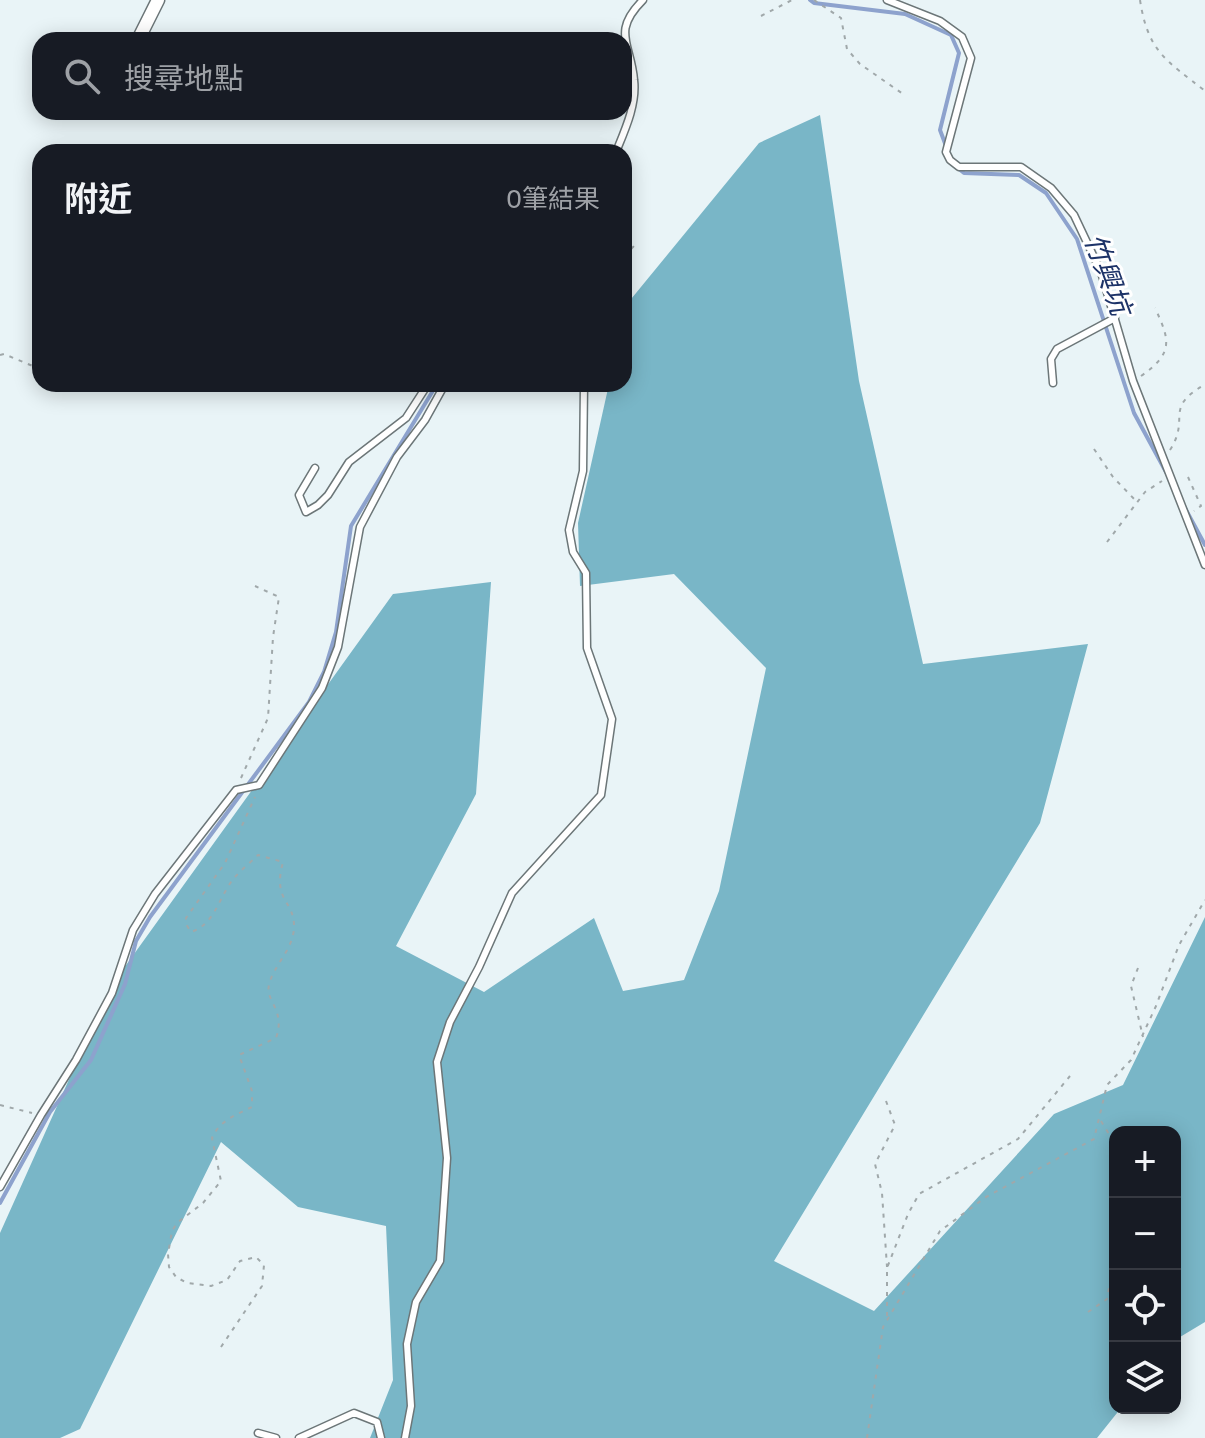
<!DOCTYPE html>
<html lang="zh-TW">
<meta charset="utf-8">
<style>
:root{--surface:#171b24;--page:#20242c;--text:#f1f3f6;--muted:#9ea1a6;--line:#363941}
body{margin:0;font-family:"Golos Text","Noto Sans TC",sans-serif;background:var(--page);color:var(--text)}
.controls{position:absolute;right:24px;bottom:24px;display:grid;overflow:hidden;border-radius:16px;box-shadow:0 4px 20px #0003}
.controls button{width:72px;height:72px;display:grid;place-items:center;padding:0;border:0;border-bottom:2px solid var(--line);background:var(--surface);color:var(--text);font:40px sans-serif}
.list{margin:0;padding:0;list-style:none}
h2{display:flex;justify-content:space-between;align-items:center;height:104px;margin:0;padding:0 32px;font-size:34px}
h2 small{font-size:26px;font-weight:400;color:var(--muted)}
.icon{flex:none;width:44px;height:44px;fill:none;stroke:currentColor;stroke-width:2;stroke-linecap:round;stroke-linejoin:round}
.map{position:relative;flex:none;width:1205px;height:1438px;overflow:hidden}
.search{position:absolute;background:var(--surface);box-shadow:0 4px 20px #0003;left:32px;top:32px;width:600px;height:88px;display:flex;align-items:center;gap:20px;box-sizing:border-box;padding:0 28px;border-radius:24px;color:var(--muted);font-size:30px}
.panel{position:absolute;background:var(--surface);box-shadow:0 4px 20px #0003;left:32px;top:144px;width:600px;height:248px;border-radius:24px}
.map>svg:first-child{display:block}
.forest{fill:#79b6c7}
.lines{fill:none;stroke-linecap:round;stroke-linejoin:round}
.stream{stroke:#8da2cd;stroke-width:4}
.lane-casing{stroke:#6c7678;stroke-width:9}
.street-casing{stroke:#6c7678;stroke-width:15}
.path{stroke:#a0a8aa;stroke-width:2;stroke-dasharray:4 6;stroke-linecap:butt}
.lane{stroke:#fff;stroke-width:6}
.street{stroke:#fff;stroke-width:12}
.labels{text-anchor:middle;stroke-width:6;stroke-linejoin:round;paint-order:stroke}
.water-label{font-size:28px;font-style:italic;fill:#1d3368;stroke:#fff}
</style>
<div class="map">
<svg width="1205" height="1438" viewBox="0 0 1205 1438">
<rect width="100%" height="100%" fill="#e9f4f7"/>
<path class="forest" d="M820 115 859 381 923 664 1088 644 1040 823 774 1261 874 1311 1054 1114 1123 1085 1205 917V1322L1175 1340V1132H1115V1408H1121L1097 1438H370L393 1380 386 1226 298 1207 221 1142 80 1429 60 1438H0V1233L111 986 393 594 491 582 476 794 396 946 484 992 594 918 623 991 684 980 719 891 766 668 674 574 580 586 578 523 609 384H624V318L627 304 759 143Z"/>
<g class="lines">
<path class="stream" d="M810 0 814 3 905 14 951 35 959 53 940 130 946 146
M954 165 964 173 1019 175 1046 193 1077 239 1134 413 1166 472
M1185 508 1205 545
M0 1203 50 1112 91 1060 125 984 136 941 150 917 309 702 324 672 336 632 351 526 437 384"/>
<g class="lane-casing">
<path id="lane" d="M887 0 940 21 962 37 971 58 946 152 950 160 959 167H1021L1051 188 1074 215 1101 272 1133 381 1205 565
M616 152C625 130 637 104 634 80 631 43 611 32 643 0
M1053 383 1051 359 1057 349 1115 318
M315 468 299 495 306 512 318 505 328 495 349 462 406 418 428 384
M0 1187 41 1115 76 1060 112 993 133 930 155 894 236 790 259 785 322 688 338 647 360 527 397 457 425 420 445 384
M258 1433 276 1438
M299 1438 354 1413 377 1422 381 1438
M405 1438 411 1406 407 1344 416 1302 440 1261 447 1158 437 1062 450 1022 479 967 512 893 601 795 612 719 587 648 586 573 573 552 569 530 583 471 584 384"/>
</g>
<g class="street-casing">
<path id="street" d="M138 40 158 0"/>
</g>
<path class="path" d="M814 0 841 18 847 49 860 64 903 94
M1140 0C1148 52 1166 60 1205 91
M761 16 792 0
M624 256 635 245
M0 355 4 354 40 369
M1141 376C1174 353 1170 340 1155 308
M1094 449 1113 477 1136 501
M1170 450C1191 417 1163 409 1204 385
M1188 477 1201 506 1194 511
M1107 542 1145 492 1162 481
M241 778 268 718 273 637 279 597 255 586
M1138 968 1131 986 1143 1037
M886 1101 895 1125 875 1164 882 1193 887 1267
M0 1105 32 1113
M1101 1121 1115 1144
M1088 1312 1107 1299 1115 1255
M887 1316V1268L908 1214 919 1194 1018 1139 1070 1076
M221 1347 262 1286 264 1265 256 1257 240 1261 227 1280 211 1286 187 1283 176 1277 169 1267 168 1254 172 1231 177 1223 203 1203 221 1181 212 1138C219 1121 237 1114 252 1107V1091L239 1055 276 1038C286 1010 265 1001 269 985 273 966 293 950 294 928 295 900 272 902 283 862L258 855C251 862 242 869 235 877 219 895 216 924 191 932L186 924V918L225 863 255 797
M867 1438 883 1327 940 1231 986 1197 1094 1139 1107 1085 1131 1060 1156 1006 1179 945 1205 900"/>
<use href="#lane" class="lane"/>
<use href="#street" class="street"/>
</g>
<g class="labels">
<g class="water-label">
<text transform="translate(1108 274) rotate(70)" y="10">竹興坑</text>
</g>
</g>
</svg>
<div class="controls">
<button>+</button>
<button>−</button>
<button><svg class="icon" aria-label="locate" viewBox="0 0 24 24"><circle cx="12" cy="12" r="6"/><path d="M12 2v4M12 18v4M2 12h4M18 12h4"/></svg></button>
<button><svg class="icon" aria-label="layers" viewBox="0 0 24 24"><path d="M12 4l9 5-9 5-9-5zM3 14l9 5 9-5"/></svg></button>
</div>
<div class="search"><svg class="icon" aria-label="search" viewBox="0 0 24 24"><circle cx="10" cy="10" r="6"/><path d="M15 15l6 6"/></svg>搜尋地點</div>
<section class="panel">
<h2>附近<small>0筆結果</small></h2>
<ul class="list">
</ul>
</section>
</div>
